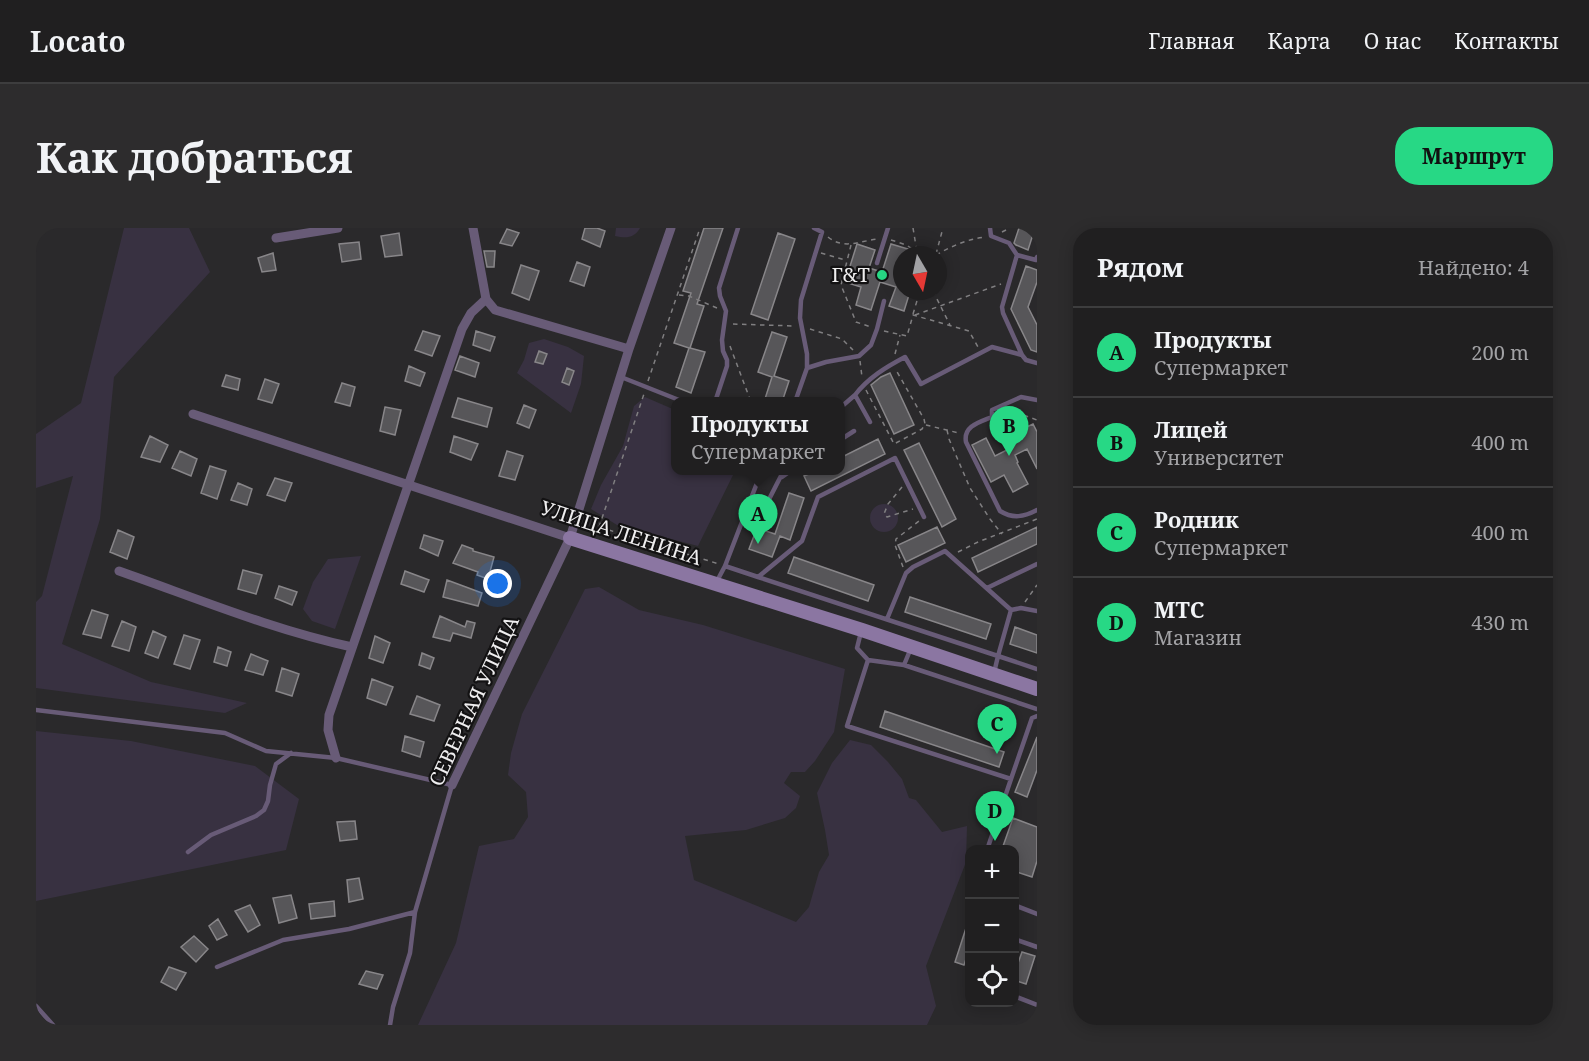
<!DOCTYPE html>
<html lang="ru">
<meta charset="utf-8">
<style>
:root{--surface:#201f20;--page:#2d2c2d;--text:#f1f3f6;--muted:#a2a2a5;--line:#3d3d3e;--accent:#27d885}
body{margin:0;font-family:"Noto Serif",serif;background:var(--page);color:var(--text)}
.controls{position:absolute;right:18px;bottom:18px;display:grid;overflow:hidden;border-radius:12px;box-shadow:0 3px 15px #0003}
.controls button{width:54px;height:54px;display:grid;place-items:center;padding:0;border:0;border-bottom:2px solid var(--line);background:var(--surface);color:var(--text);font:30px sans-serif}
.compass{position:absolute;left:857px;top:18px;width:54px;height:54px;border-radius:50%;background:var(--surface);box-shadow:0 3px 15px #0003;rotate:171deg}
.you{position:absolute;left:462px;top:356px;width:21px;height:21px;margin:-15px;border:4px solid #fff;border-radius:50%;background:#1a73e8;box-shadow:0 0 0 9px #1a73e833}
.badge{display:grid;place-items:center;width:39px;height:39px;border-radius:50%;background:var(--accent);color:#111;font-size:20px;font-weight:700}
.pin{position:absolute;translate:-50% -50px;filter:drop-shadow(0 2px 3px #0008)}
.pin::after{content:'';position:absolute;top:32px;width:21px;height:18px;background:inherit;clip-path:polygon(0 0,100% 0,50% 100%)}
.popup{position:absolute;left:635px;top:169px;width:174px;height:78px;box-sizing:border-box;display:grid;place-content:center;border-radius:12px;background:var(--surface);filter:drop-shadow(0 2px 4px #0005);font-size:20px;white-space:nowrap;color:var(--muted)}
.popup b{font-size:22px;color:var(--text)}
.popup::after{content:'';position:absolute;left:50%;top:100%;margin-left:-12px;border:12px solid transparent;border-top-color:var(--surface)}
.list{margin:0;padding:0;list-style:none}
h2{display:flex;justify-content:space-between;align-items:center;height:78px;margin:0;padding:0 24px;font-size:26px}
h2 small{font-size:20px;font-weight:400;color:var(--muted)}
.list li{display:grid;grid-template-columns:39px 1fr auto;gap:18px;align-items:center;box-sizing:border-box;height:90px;padding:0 24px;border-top:2px solid var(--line)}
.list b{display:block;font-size:22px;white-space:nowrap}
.list p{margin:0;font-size:20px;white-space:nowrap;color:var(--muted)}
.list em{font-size:20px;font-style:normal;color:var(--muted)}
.icon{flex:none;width:33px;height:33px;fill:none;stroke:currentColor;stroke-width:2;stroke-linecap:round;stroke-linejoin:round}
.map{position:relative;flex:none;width:1001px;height:797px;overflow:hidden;border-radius:24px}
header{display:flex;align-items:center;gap:36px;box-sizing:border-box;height:84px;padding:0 30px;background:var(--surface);border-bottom:2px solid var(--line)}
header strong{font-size:28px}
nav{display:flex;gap:33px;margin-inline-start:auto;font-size:21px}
.intro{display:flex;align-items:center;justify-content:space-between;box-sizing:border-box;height:144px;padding:0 36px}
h1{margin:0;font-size:42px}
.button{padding:15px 27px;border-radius:24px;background:var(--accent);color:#111;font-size:21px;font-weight:700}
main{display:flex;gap:36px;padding:0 36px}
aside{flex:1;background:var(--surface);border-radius:24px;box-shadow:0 3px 15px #0003}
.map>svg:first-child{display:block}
.green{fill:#383141}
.building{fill:#575659;stroke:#888689;stroke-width:1.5}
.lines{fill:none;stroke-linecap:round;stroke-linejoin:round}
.path{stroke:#807f81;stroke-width:1.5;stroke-dasharray:4.5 4.5;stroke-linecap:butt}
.lane{stroke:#685b77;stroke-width:4.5}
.street{stroke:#685b77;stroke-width:9}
.secondary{stroke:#8b76a2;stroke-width:14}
.poi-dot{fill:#27d885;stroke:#131213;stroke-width:2}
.labels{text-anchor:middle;stroke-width:4.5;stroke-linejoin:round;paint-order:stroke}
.poi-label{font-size:20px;fill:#efeeef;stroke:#131213;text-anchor:end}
.street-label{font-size:20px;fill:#efeeef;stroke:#131213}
</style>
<header>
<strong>Locato</strong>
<nav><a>Главная</a><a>Карта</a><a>О нас</a><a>Контакты</a></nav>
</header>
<div class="intro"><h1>Как добраться</h1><a class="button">Маршрут</a></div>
<main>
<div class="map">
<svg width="1001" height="797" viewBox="0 0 1001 797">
<rect width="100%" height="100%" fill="#2a292b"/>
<path class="green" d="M88 0H153L174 44 78 149 64 291 26 416 115 454 211 475 189 485 0 460V374L6 368 37 248 0 260V206L45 175Z
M580 0H604C598 11 589 10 579 8Z
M508 111 532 119 548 128 545 156 535 185 481 145 488 132 493 115Z
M609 169 639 182 640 242 699 243 662 318 581 297 555 281 565 257 587 218 598 178Z
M834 290a14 14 0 1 1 28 0a14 14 0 1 1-28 0Z
M325 328 299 401 276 393 267 381 277 354 292 331Z
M563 359 603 382 667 397 809 441 798 504 779 533 769 544H755L748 555 764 568 760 580 749 590 710 602 649 608 658 652 760 694 773 679 783 644 793 627 789 602 781 565 796 535 814 512 835 517 852 534 866 551 873 570 880 572 906 604 931 598 930 634 890 738 900 778 891 797H382L420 715 443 618 478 611 492 589 490 564 472 547 475 525 486 486 549 361Z
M0 503 95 513 219 538 263 571 250 622 0 673Z"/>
<path class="building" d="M549 0H561L569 3 564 19 546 11Z
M668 0H687L661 76 668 78 654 120 669 124 655 165 640 159 653 120 638 115 655 65 647 63Z
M983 0H999L992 22 980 17 978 15Z
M471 1 483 5 476 18 464 15Z
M363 5 366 27 349 29 345 8Z
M742 5 759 11 732 92 715 86Z
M323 14 325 31 306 34 303 16Z
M821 16 839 22 833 40 846 44 855 16 872 21 871 27H866V63H870L869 65 873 67 868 83 853 78 860 59 844 54 835 82 820 77 825 59 809 54Z
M448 23H459L458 39H451Z
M237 25 240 42 226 44 222 30Z
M541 34 554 39 548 58 534 53Z
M485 37 503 43 493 72 476 65Z
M990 38 1001 42V54L992 79 1001 97V124L995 122 975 81Z
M387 103 404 108 396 128 379 122Z
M440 103 459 109 454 123 437 117Z
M736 104 751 109 738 148 753 153 746 174H728L736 149 722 144Z
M503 123 511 126 507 136 499 134Z
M424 128 443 135 439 149 419 142Z
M373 138 389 145 384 158 369 153Z
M531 140 538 143 533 157 526 154Z
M854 145 878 197 858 206 835 157 845 149Z
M190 147 204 151 202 162 186 158Z
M229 151 243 156 236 175 222 171Z
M306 155 319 159 314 178 299 174Z
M422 170 456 180 451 199 416 189Z
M488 177 500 182 493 200 481 195Z
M349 179 365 182 359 207 344 203Z
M974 185 982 203 997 196 1001 204V241L991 221 979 227 982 234 981 235 992 256 977 264 968 247 955 254 936 217 950 210 959 228 973 221 959 193Z
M114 208 132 217 124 234 105 229Z
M418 208 442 216 435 232 414 224Z
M842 211 849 226 775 263 768 248 780 243H804V230Z
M883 215 920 291 906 299 868 222Z
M144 223 161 231 155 248 136 240Z
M471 223 487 228 479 252 463 248Z
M174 238 190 243 181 271 165 265Z
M239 250 256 255 249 273 231 267Z
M202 255 216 261 211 277 195 272Z
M753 265 768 270 754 312 744 308 736 329 713 321 721 300 739 306Z
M901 299 909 315 870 334 862 317Z
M1001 299V316L942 344 936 330Z
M82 302 98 309 91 331 74 324Z
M388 307 407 313 402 328 384 320Z
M426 317 437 321V323L458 329 452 351 441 347 442 344 417 335Z
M758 329 838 357 832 373 752 345Z
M207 342 226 347 220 366 202 361Z
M369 343 393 352 388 364 365 356Z
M411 352 446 365 442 378 407 369Z
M243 358 261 364 256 377 239 370Z
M874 369 955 396 950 411 869 384Z
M56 382 72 387 65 410 47 406Z
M404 388 429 399 431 393 439 395 435 410 417 405 414 413 397 409Z
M86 393 100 399 93 423 76 418Z
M979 399 1001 407V425L974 416Z
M117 403 130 409 122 430 109 425Z
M148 407 164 412 154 441 138 436Z
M339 408 354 415 347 435 333 430Z
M182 419 195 424 191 438 178 434Z
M386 425 398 430 394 441 383 437Z
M215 426 232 433 227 447 209 442Z
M246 440 263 446 256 468 240 463Z
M336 451 357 459 350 477 331 470Z
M381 468 404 477 398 493 374 486Z
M849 483 968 524 963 539 844 499Z
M369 508 388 514 384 529 366 523Z
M1001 509V542L991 569 979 564Z
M977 590 1001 599V633L996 649 978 643V621H966Z
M319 593 321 611 304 613 301 594Z
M323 650 327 671 313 674 311 652Z
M255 667 261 690 243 695 237 670Z
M298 673 299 688 275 691 273 676Z
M214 677 224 697 212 704 199 683Z
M182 691 191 707 181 712 173 698Z
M932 694 933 695V726L932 725 928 737 919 734Z
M158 708 172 721 160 734 145 719Z
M986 724 999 728 990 756 978 752V746Z
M133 739 150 745 140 762 125 754Z
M330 743 347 747 341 761 323 756Z"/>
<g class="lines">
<path class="path" d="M877 0 881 24
M966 4 974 0
M792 9C808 22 824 13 841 11
M855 12C865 15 876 18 882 27
M815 17 805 57 820 94 835 99
M785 25 809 32
M900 26 907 0
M900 27C916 18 931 11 950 9
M897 63 914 97
M643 67 653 68 681 80
M877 86 884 63
M879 87 965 56
M697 96 758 98
M774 101 806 111 817 122
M848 103 871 108 877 87 933 103 942 119
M694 118 715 174
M859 126 864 107
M824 133 826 149
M612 153 664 0
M830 162 858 216 886 201 889 196 888 191 860 142
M970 185 987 187 1001 192
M890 197 923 205
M911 202 913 211 934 260 954 291 966 306
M866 259 852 276 848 286 851 289 877 281
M563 299 608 166
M560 306 563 299 683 336
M922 324 942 314 1001 291
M867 339 859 317 860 311 883 293
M989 374 1001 357"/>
<path class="lane" d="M954 0 955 8 973 15 981 27
M1001 29 1000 32 981 27 966 79 967 85 986 127 990 132 1001 135
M841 35 852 0
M771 140 790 134 823 128 835 117 841 101 848 73
M585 149 648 174
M819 167C832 150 850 139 869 129L885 156 956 119 986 127
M1001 172 985 169 956 182V189C944 194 927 198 930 214L964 283C977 291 988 289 1001 282
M679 174 691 138V132L687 123 686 112 690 83 684 68 683 60 702 0
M759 174 771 140V126L764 90 765 72 786 4 778 0
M804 180 819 167 834 194
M804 212 818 203
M746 249 756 242
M706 291C714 292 719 292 725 287L748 242
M689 338 722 349 766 313 782 269 859 230 888 289
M722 349 962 428 958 445
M681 353 689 338 726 242
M951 360 1001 336
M975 382 962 428 1001 441
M975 382 985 380 1001 383
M851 391 870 345 877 339 909 323 975 382
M825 404 821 420 832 432
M868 437 875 420
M1001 481 868 437 832 432 811 498 975 551 996 490 1001 488
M0 482 189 505 230 523 300 530 416 557 379 684 374 725 357 779 354 797
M951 622 975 551
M152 624 175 607 220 588 228 582 232 573 234 557 240 536 255 525
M978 677 1001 686
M978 711 1001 719
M181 739 247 712 313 701 379 684
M978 768 1001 777
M0 778 17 797"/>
<path class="street" d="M437 0 450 71 459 82 593 121
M240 10 302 0
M157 186 534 310
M83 343C160 370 237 402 316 419
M300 530 292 502 293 487 426 101 435 85 450 71
M416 557 534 310 593 121 635 0"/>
<path class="secondary" d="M534 310 826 402 1001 461"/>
</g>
<circle class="poi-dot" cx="846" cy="47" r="6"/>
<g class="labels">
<g class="poi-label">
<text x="834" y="54">Г&amp;Т</text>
</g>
<g class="street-label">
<text transform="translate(585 305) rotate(18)" y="7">УЛИЦА ЛЕНИНА</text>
<text transform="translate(438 473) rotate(-65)" y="7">СЕВЕРНАЯ УЛИЦА</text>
</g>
</g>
</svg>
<div class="controls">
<button>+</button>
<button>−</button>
<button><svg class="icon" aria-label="locate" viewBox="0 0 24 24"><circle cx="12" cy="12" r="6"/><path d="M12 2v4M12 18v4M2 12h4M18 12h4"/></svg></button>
</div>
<svg class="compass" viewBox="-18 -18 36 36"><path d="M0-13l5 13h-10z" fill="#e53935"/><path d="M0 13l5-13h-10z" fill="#a2a2a5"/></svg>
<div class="you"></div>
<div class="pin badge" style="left:722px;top:316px">A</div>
<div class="popup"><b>Продукты</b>Супермаркет</div>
<div class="pin badge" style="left:973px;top:228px">B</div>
<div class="pin badge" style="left:961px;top:526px">C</div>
<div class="pin badge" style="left:959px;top:613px">D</div>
</div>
<aside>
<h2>Рядом<small>Найдено: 4</small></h2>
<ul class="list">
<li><span class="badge">A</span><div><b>Продукты</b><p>Супермаркет</p></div><em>200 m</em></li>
<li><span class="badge">B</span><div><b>Лицей</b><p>Университет</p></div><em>400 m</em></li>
<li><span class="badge">C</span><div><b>Родник</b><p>Супермаркет</p></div><em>400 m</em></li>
<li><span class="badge">D</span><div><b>МТС</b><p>Магазин</p></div><em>430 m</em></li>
</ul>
</aside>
</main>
